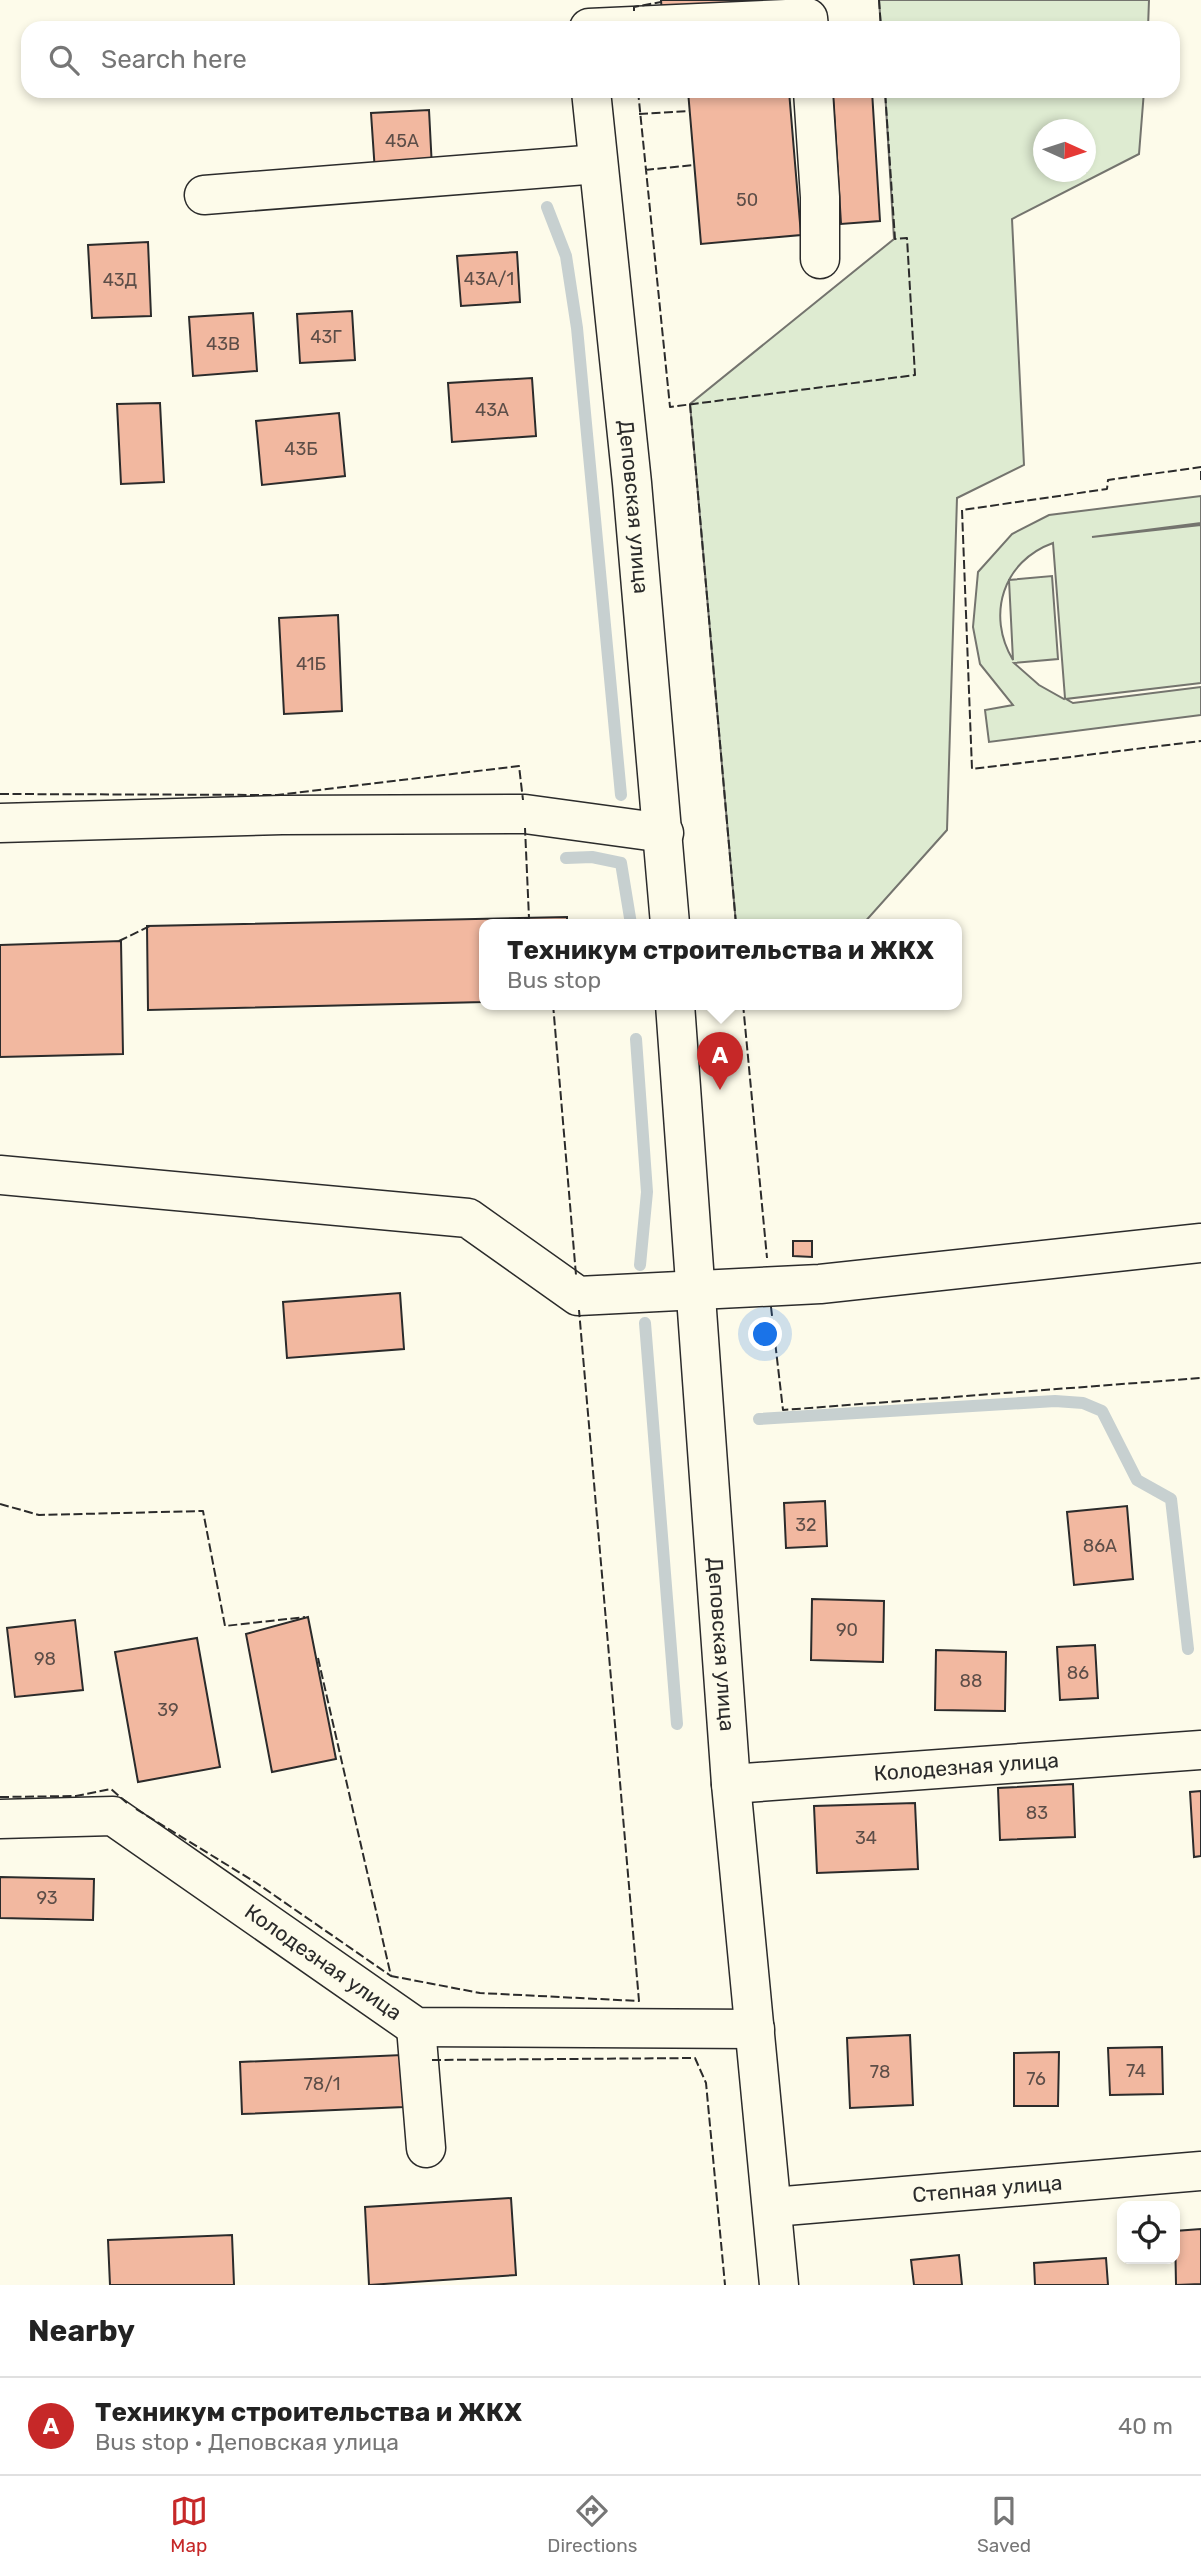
<!DOCTYPE html>
<meta charset="utf-8">
<style>
:root{--surface:#fff;--page:#f2f2f2;--text:#222;--muted:#767676;--line:#e0e0e0;--accent:#c62828}
body{margin:0;font-family:Rubik,sans-serif;background:var(--page);color:var(--text)}
.controls{position:absolute;right:21px;bottom:21px;display:grid;overflow:hidden;border-radius:14px;box-shadow:0 4px 10px #0003}
.controls button{width:63px;height:63px;display:grid;place-items:center;padding:0;border:0;border-bottom:2px solid var(--line);background:var(--surface);color:var(--text);font:35px sans-serif}
.compass{position:absolute;left:1033px;top:119px;width:63px;height:63px;border-radius:50%;background:var(--surface);box-shadow:0 4px 10px #0003;rotate:93deg}
.you{position:absolute;left:766px;top:1335px;width:24px;height:24px;margin:-18px;border:5px solid #fff;border-radius:50%;background:#1a73e8;box-shadow:0 0 0 10px #1a73e833}
.badge{display:grid;place-items:center;width:46px;height:46px;border-radius:50%;background:var(--accent);color:#fff;font-size:23px;font-weight:700}
.pin{position:absolute;translate:-50% -58px;filter:drop-shadow(0 2px 4px #0008)}
.pin::after{content:'';position:absolute;top:37px;width:24px;height:21px;background:inherit;clip-path:polygon(0 0,100% 0,50% 100%)}
.popup{position:absolute;left:479px;top:919px;width:483px;height:91px;box-sizing:border-box;display:grid;place-content:center;border-radius:14px;background:var(--surface);filter:drop-shadow(0 2px 5px #0005);font-size:23px;white-space:nowrap;color:var(--muted)}
.popup b{font-size:26px;color:var(--text)}
.popup::after{content:'';position:absolute;left:50%;top:100%;margin-left:-14px;border:14px solid transparent;border-top-color:var(--surface)}
.list{margin:0;padding:0;list-style:none}
h2{display:flex;justify-content:space-between;align-items:center;height:91px;margin:0;padding:0 28px;font-size:30px}
h2 small{font-size:23px;font-weight:400;color:var(--muted)}
.list li{display:grid;grid-template-columns:46px 1fr auto;gap:21px;align-items:center;box-sizing:border-box;height:98px;padding:0 28px;border-top:2px solid var(--line)}
.list b{display:block;font-size:26px;white-space:nowrap}
.list p{margin:0;font-size:23px;white-space:nowrap;color:var(--muted)}
.list em{font-size:23px;font-style:normal;color:var(--muted)}
.icon{flex:none;width:38px;height:38px;fill:none;stroke:currentColor;stroke-width:2;stroke-linecap:round;stroke-linejoin:round}
.map{position:relative;flex:none;width:1201px;height:2285px;overflow:hidden}
.search{position:absolute;background:var(--surface);box-shadow:0 4px 10px #0003;left:21px;right:21px;top:21px;height:77px;display:flex;align-items:center;gap:18px;box-sizing:border-box;padding:0 24px;border-radius:21px;color:var(--muted);font-size:26px}
.sheet{height:189px;background:var(--surface)}
nav{display:flex;justify-content:space-around;align-items:center;box-sizing:border-box;height:98px;border-top:2px solid var(--line);background:var(--surface);font-size:19px;color:var(--muted)}
nav a{display:grid;justify-items:center;gap:4px}
nav .on{color:var(--accent)}
.map>svg:first-child{display:block}
.green{fill:#deebd1;stroke:#74746e;stroke-width:2;fill-rule:evenodd}
.lines{fill:none;stroke-linecap:round;stroke-linejoin:round}
.stream{stroke:#c7d0d0;stroke-width:12}
.building{fill:#f2b8a0;stroke:#2b2b2b;stroke-width:2}
.minor-casing{stroke:#2b2b2b;stroke-width:41}
.minor{stroke:#fdfbea;stroke-width:38}
.fence{stroke:#2b2b2b;stroke-width:2;stroke-dasharray:9 3.5;stroke-linecap:butt}
.labels{text-anchor:middle;stroke-width:5;stroke-linejoin:round;paint-order:stroke}
.number-label{font-size:18px;fill:#5d4e48}
.street-label{font-size:21px;fill:#2b2b2b;stroke:#fdfbea}
</style>
<div class="map">
<svg width="1201" height="2285" viewBox="0 0 1201 2285">
<rect width="100%" height="100%" fill="#fdfbea"/>
<path class="green" d="M879 0H1149L1148 28H881Z
M885 91H1144L1139 154 1012 219 1024 465 957 498 947 830 863 924H736L690 404 894 239ZM1044 130H1086V172H1044Z
M1201 496V523L1092 537 1201 525V683L1066 699 1073 703 1201 687V715L989 742 985 710 1013 705 980 664 973 627 978 572 1012 534 1049 515ZM1053 543 1065 698 1064 699 1039 685 1014 663 1058 659 1052 576 1009 580 1013 660C986 615 1003 561 1053 543Z"/>
<g class="lines">
<path class="stream" d="M547 207 566 256 577 328 621 795
M566 858 592 857 621 863 631 924
M636 1039 647 1192 640 1265
M645 1323 677 1724
M759 1419 1055 1401 1083 1403 1102 1411 1137 1480 1171 1499 1188 1649"/>
</g>
<path class="building" d="M661 0H777L778 6 662 14Z
M688 91H789L801 235 701 244Z
M833 91H872L880 221 841 224Z
M429 110 432 168 375 172 371 113Z
M148 242 151 316 92 318 88 245Z
M517 252 520 302 461 306 457 256Z
M352 311 355 360 300 363 297 314Z
M253 313 257 371 193 376 189 317Z
M532 378 536 436 452 442 448 383Z
M160 403 164 482 121 484 117 404Z
M339 413 345 476 262 485 256 421Z
M338 615 342 711 284 714 279 618Z
M567 917V924H484V1002L148 1010 147 926Z
M121 941 123 1054 0 1057V945Z
M793 1241H812V1257L793 1256Z
M400 1293 404 1349 287 1358 283 1302Z
M825 1501 827 1546 786 1548 784 1503Z
M1127 1506 1133 1579 1074 1585 1067 1512Z
M812 1599 884 1601 883 1662 811 1660Z
M308 1617 336 1759 272 1772 246 1634Z
M75 1620 83 1690 15 1697 7 1628Z
M197 1638 220 1767 138 1782 115 1652Z
M1095 1645 1098 1698 1060 1700 1057 1647Z
M936 1650 1006 1652 1005 1711 935 1710Z
M1073 1784 1075 1837 1000 1840 998 1788Z
M1201 1791V1856L1194 1857 1190 1792Z
M915 1803 918 1869 817 1873 814 1806Z
M0 1877 94 1879 93 1920 0 1918Z
M910 2035 913 2105 850 2108 847 2038Z
M1162 2047 1163 2094 1110 2095 1108 2048Z
M1059 2052 1058 2106H1014V2053Z
M402 2055 404 2107 242 2114 240 2062Z
M511 2198 516 2275 369 2285 365 2207Z
M1201 2229V2284L1176 2285 1175 2231Z
M232 2235 234 2285H110L108 2240Z
M959 2255 962 2285H914L911 2260Z
M1106 2258 1108 2285H1035L1034 2263Z"/>
<g class="lines">
<g class="minor-casing">
<g id="minor">
<path d="M589 28 808 18 809 28"/>
<path id="s1" d="M591 91 632 483 670 924"/>
<path d="M813 91 820 197V259"/>
<path d="M204 195 598 164"/>
<path d="M0 823 282 815 525 814 664 833"/>
<path id="s2" d="M675 1004 731 1784 779 2285"/>
<path d="M0 1175 468 1218 578 1296 820 1284 1201 1243"/>
<path id="s3" d="M731 1784 1201 1750"/>
<path id="s4" d="M0 1819 113 1816 416 2027 755 2029"/>
<path d="M416 2027 426 2148"/>
<path id="s5" d="M773 2207 1201 2171"/>
</g>
</g>
<use href="#minor" class="minor"/>
<path class="fence" d="M879 0 881 28
M634 11V7L661 2
M638 91 670 407 915 375 907 238 895 239 885 91
M639 114 690 111
M645 170 694 165
M690 404 736 924
M1201 480V467L1108 480 1107 489 962 510 972 769 1201 741
M0 794 277 795 519 766 523 800
M524 918H529L525 828
M119 941 150 926
M553 1004 576 1275
M743 1004 767 1258
M771 1307 783 1410 1201 1378
M0 1504 39 1515 203 1511 225 1626 305 1617
M318 1658 391 1976 480 1993 639 2001 579 1310
M0 1797 76 1796 111 1789 127 1803
M136 1809 255 1882 391 1976
M432 2060 695 2058 706 2083 725 2285"/>
</g>
<g class="labels">
<g class="number-label">
<text x="402" y="147">45А</text>
<text x="747" y="206">50</text>
<text x="489" y="285">43А/1</text>
<text x="120" y="286">43Д</text>
<text x="326" y="343">43Г</text>
<text x="223" y="350">43В</text>
<text x="492" y="416">43А</text>
<text x="301" y="455">43Б</text>
<text x="311" y="670">41Б</text>
<text x="806" y="1531">32</text>
<text x="1100" y="1552">86А</text>
<text x="847" y="1636">90</text>
<text x="45" y="1665">98</text>
<text x="1078" y="1679">86</text>
<text x="971" y="1687">88</text>
<text x="168" y="1716">39</text>
<text x="1037" y="1819">83</text>
<text x="866" y="1844">34</text>
<text x="47" y="1904">93</text>
<text x="1136" y="2077">74</text>
<text x="880" y="2078">78</text>
<text x="1036" y="2085">76</text>
<text x="322" y="2090">78/1</text>
</g>
<g class="street-label">
<text dy="7" stroke="none"><textPath href="#s1" startOffset="418">Деповская улица</textPath></text>
<text dy="7" stroke="none"><textPath href="#s2" startOffset="642">Деповская улица</textPath></text>
<text dy="7" stroke="none"><textPath href="#s3" startOffset="236">Колодезная улица</textPath></text>
<text dy="7" stroke="none"><textPath href="#s4" startOffset="369">Колодезная улица</textPath></text>
<text dy="7" stroke="none"><textPath href="#s5" startOffset="215">Степная улица</textPath></text>
</g>
</g>
</svg>
<div class="controls">
<button><svg class="icon" aria-label="locate" viewBox="0 0 24 24"><circle cx="12" cy="12" r="6"/><path d="M12 2v4M12 18v4M2 12h4M18 12h4"/></svg></button>
</div>
<svg class="compass" viewBox="-18 -18 36 36"><path d="M0-13l5 13h-10z" fill="#e53935"/><path d="M0 13l5-13h-10z" fill="#767676"/></svg>
<div class="you"></div>
<div class="pin badge" style="left:720px;top:1090px">A</div>
<div class="popup"><b>Техникум строительства и ЖКХ</b>Bus stop</div>
<div class="search"><svg class="icon" aria-label="search" viewBox="0 0 24 24"><circle cx="10" cy="10" r="6"/><path d="M15 15l6 6"/></svg>Search here</div>
</div>
<section class="sheet">
<h2>Nearby<small></small></h2>
<ul class="list">
<li><span class="badge">A</span><div><b>Техникум строительства и ЖКХ</b><p>Bus stop · Деповская улица</p></div><em>40 m</em></li>
</ul>
</section>
<nav>
<a class="on"><svg class="icon" aria-label="map" viewBox="0 0 24 24"><path d="M3 6l6-2 6 2 6-2v14l-6 2-6-2-6 2zM9 4v14M15 6v14"/></svg>Map</a>
<a><svg class="icon" aria-label="directions" viewBox="0 0 24 24"><path d="M12 3l9 9-9 9-9-9zM9 14v-3h6M13 9l2 2-2 2"/></svg>Directions</a>
<a><svg class="icon" aria-label="saved" viewBox="0 0 24 24"><path d="M7 4h10v16l-5-4-5 4z"/></svg>Saved</a>
</nav>
